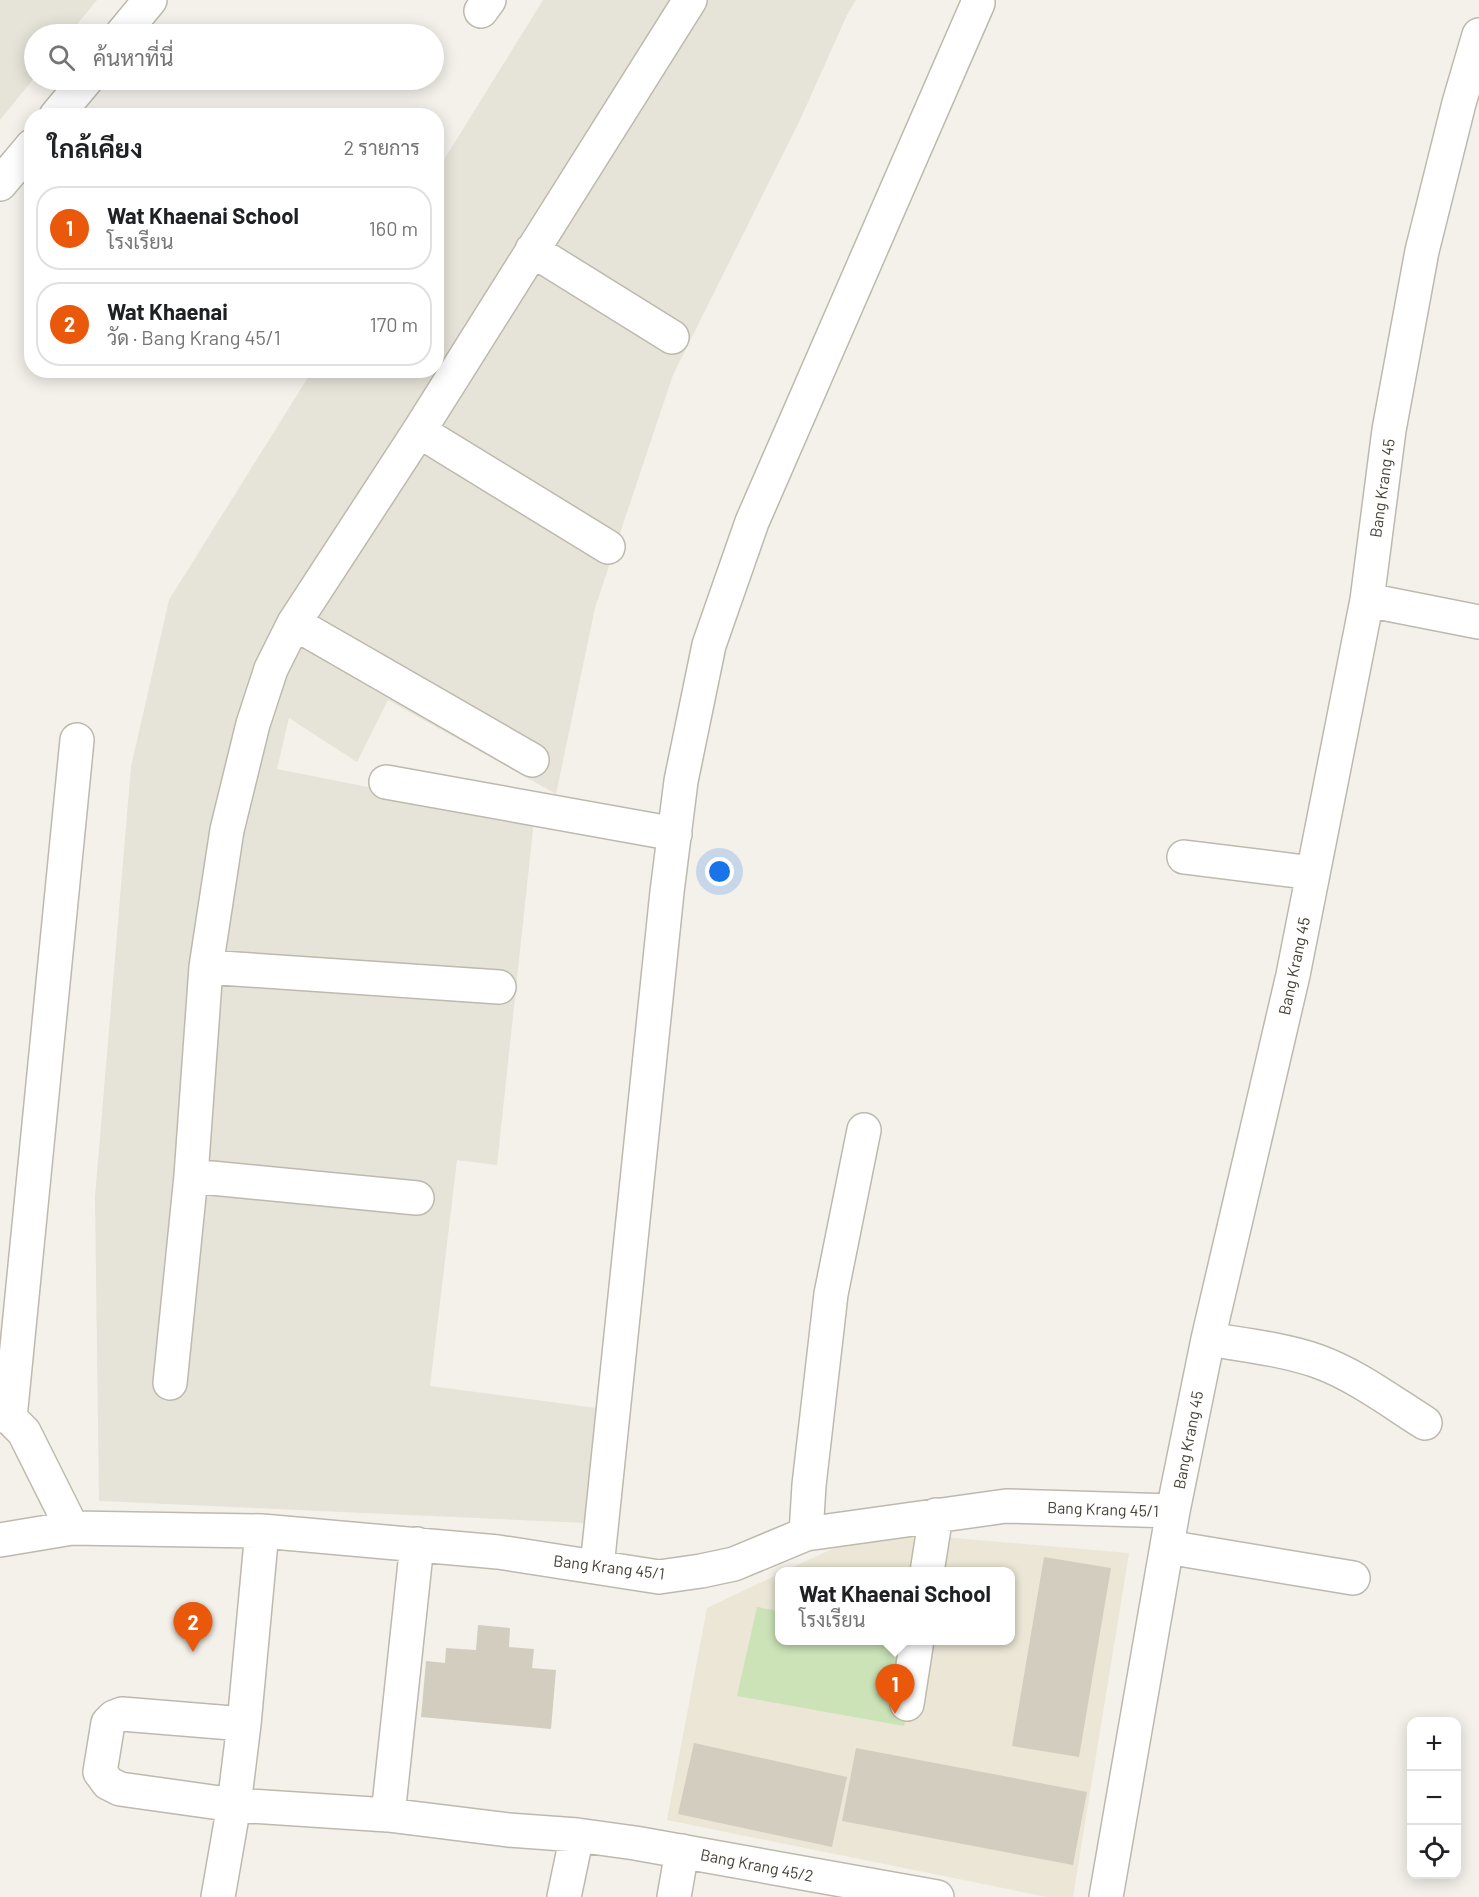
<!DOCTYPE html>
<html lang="th">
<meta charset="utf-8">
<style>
:root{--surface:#fff;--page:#f2f2f2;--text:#202124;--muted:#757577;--line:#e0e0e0;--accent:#ea580c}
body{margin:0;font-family:Barlow,Sarabun,sans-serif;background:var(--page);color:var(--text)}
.controls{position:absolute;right:18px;bottom:18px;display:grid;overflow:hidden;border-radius:12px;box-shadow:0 3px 15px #0003}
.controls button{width:54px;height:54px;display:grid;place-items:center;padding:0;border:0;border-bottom:2px solid var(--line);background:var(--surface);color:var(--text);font:30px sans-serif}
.you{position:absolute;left:720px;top:872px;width:21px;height:21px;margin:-15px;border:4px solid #fff;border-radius:50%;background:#1a73e8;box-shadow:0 0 0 9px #1a73e833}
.badge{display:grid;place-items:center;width:39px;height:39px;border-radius:50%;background:var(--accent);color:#fff;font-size:20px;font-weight:700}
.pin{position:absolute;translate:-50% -50px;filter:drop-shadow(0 2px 3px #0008)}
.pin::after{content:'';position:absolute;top:32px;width:21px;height:18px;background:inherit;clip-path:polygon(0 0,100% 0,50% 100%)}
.popup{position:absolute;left:775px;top:1567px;width:240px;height:78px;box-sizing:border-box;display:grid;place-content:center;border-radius:12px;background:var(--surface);filter:drop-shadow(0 2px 4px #0005);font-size:20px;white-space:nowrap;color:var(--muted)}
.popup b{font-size:22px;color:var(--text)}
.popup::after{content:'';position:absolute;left:50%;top:100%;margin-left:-12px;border:12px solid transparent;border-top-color:var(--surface)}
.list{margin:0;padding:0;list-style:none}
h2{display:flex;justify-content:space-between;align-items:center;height:78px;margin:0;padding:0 24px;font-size:26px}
h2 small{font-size:20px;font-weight:400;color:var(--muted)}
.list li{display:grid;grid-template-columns:39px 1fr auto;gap:18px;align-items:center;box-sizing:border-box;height:84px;margin:0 12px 12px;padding:0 12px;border:2px solid var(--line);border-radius:24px}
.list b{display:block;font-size:22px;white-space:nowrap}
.list p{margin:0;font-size:20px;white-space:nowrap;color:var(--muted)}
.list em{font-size:20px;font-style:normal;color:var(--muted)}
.icon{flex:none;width:33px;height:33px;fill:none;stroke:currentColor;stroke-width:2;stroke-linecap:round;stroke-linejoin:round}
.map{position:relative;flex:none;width:1479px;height:1897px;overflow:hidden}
.search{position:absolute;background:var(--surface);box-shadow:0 3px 15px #0003;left:24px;top:24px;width:420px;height:66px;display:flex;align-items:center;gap:15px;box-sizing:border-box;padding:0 21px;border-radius:33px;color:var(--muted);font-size:22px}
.panel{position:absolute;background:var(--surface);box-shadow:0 3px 15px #0003;left:24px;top:108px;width:420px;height:270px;border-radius:24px}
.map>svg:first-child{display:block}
.residential{fill:#e6e3d8}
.education{fill:#ebe6d5}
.green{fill:#cbe3b7}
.building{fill:#d3cdc0}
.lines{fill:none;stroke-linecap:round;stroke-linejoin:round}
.minor-casing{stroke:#beb9ad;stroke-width:36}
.minor{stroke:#fff;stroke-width:33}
.labels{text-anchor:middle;stroke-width:6;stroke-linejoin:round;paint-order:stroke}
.street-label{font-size:16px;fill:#464238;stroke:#fff}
</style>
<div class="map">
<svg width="1479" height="1897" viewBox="0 0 1479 1897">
<rect width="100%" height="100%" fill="#f3f1ea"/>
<path class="residential" d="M0 0H97L69 34H34V78L0 120Z
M543 0H856L847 15 800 120 673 375 595 608 556 794 388 700 357 762 289 718 277 769 534 820 497 1165 457 1160 430 1386 596 1408 587 1523 99 1501 95 1197 131 767 169 600 312 371 436 370 437 171Z"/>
<path class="education" d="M872 1531 1129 1553 1073 1897H1047L667 1820 707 1608 779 1574 780 1640H1010V1572L784 1571Z"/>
<path class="green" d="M757 1607 779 1611 780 1640 922 1641 904 1726 737 1696Z"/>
<path class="building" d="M1044 1557 1111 1568 1079 1757 1012 1746Z
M478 1625 510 1628 509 1647 534 1649 532 1668 556 1670 551 1729 421 1717 426 1661 445 1663 446 1648 476 1650Z
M694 1743 847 1777 832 1847 678 1814Z
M856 1748 1087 1792 1073 1865 842 1821Z"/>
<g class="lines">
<g class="minor-casing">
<path id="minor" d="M481 11 489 0
M122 34 150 0
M56 116 86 80
M0 184 32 146
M532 250 672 337
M419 431 608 547
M1367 600 1479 622
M294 623 532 760
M386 782 675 834
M1184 857 1313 873
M206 967 499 987
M191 1176 417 1198
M1208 1339C1244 1345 1282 1349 1317 1361 1356 1375 1390 1401 1425 1423
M170 1383 191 1176 206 967 227 830 253 724 271 669 294 623 419 431 690 0
M0 1415 10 1418 24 1432 72 1528
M10 1418 77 740
M806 1534 809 1485 831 1294 864 1130
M0 1540 72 1528 262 1531 498 1552 659 1577 701 1571 734 1564 806 1534 1006 1506 1173 1511
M1167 1547 1353 1578
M597 1567 667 892 681 781 709 645 752 522 978 3
M927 1572 936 1515
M907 1704 917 1640
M244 1724 122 1714 114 1717 108 1723 100 1772 108 1783 120 1789 234 1805 388 1815 508 1830 577 1835 635 1843 937 1897
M388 1815 417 1544
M218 1897 234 1805 244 1724 262 1531
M564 1897 577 1835
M674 1897 682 1851
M1106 1897 1173 1511 1208 1339 1293 975 1367 600 1389 430 1422 251 1459 103 1479 35"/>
</g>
<use href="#minor" class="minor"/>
</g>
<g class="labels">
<g class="street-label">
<text transform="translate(1382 488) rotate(-82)" y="6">Bang Krang 45</text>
<text transform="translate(1294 966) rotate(-78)" y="6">Bang Krang 45</text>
<text transform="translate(1188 1440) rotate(-79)" y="6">Bang Krang 45</text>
<text transform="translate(1103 1509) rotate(2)" y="6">Bang Krang 45/1</text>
<text transform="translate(609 1567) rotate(7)" y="6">Bang Krang 45/1</text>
<text transform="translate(757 1865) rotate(11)" y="6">Bang Krang 45/2</text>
</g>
</g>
</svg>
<div class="controls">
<button>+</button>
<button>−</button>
<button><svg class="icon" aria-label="locate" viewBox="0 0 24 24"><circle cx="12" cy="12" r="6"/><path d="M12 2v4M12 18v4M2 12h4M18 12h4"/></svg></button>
</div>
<div class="you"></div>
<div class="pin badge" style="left:895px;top:1714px">1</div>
<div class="popup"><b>Wat Khaenai School</b>โรงเรียน</div>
<div class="pin badge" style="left:193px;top:1652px">2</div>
<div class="search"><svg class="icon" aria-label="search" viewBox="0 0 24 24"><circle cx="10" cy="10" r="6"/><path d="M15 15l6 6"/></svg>ค้นหาที่นี่</div>
<section class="panel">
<h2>ใกล้เคียง<small>2 รายการ</small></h2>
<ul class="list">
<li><span class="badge">1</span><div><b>Wat Khaenai School</b><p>โรงเรียน</p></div><em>160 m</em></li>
<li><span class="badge">2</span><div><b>Wat Khaenai</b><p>วัด · Bang Krang 45/1</p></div><em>170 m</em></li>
</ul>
</section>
</div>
